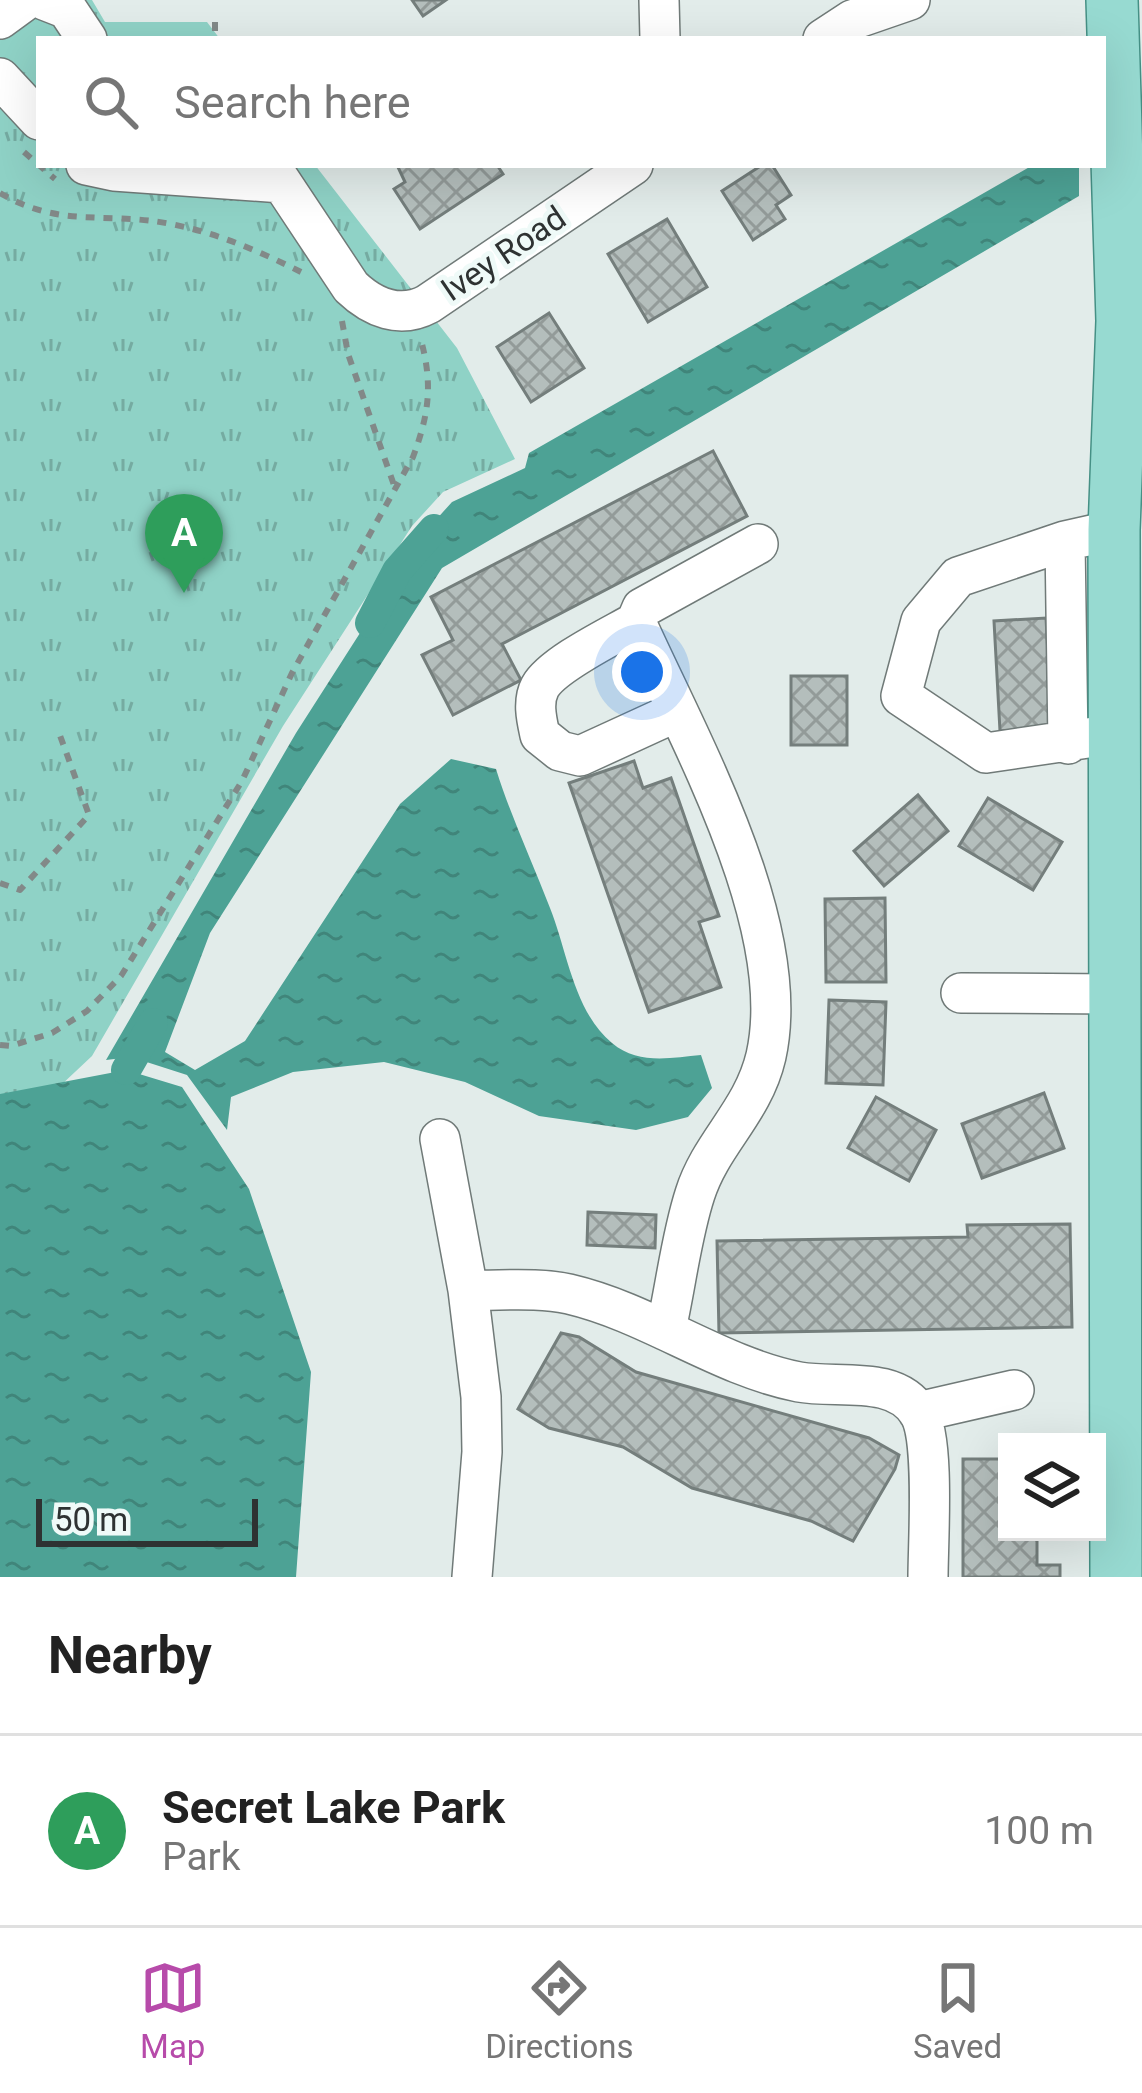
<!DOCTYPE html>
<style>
:root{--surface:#fff;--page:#f2f2f2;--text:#222;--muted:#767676;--line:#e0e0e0;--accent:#b74baa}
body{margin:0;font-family:Roboto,sans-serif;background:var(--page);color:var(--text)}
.controls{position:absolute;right:36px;bottom:36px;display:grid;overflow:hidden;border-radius:0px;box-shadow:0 12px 48px #0002}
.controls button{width:108px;height:108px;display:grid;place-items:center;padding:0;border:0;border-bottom:3px solid var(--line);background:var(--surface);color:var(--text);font:60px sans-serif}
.scale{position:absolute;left:36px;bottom:30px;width:222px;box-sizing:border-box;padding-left:12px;border:6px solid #2e3232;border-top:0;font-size:33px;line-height:42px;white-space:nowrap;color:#2e3232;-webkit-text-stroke:9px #effaf8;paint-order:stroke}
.you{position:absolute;left:642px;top:672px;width:42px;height:42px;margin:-30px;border:9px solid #fff;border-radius:50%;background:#1a73e8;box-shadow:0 0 0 18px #1a73e833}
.badge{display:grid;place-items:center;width:78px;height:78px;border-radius:50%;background:var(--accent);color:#fff;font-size:39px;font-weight:700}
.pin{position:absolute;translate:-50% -99px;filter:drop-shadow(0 3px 6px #0008)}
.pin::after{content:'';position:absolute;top:63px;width:42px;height:36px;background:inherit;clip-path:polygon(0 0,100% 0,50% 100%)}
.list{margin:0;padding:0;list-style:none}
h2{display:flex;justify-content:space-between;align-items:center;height:156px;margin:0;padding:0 48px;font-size:51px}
h2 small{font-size:39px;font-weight:400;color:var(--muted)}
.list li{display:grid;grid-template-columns:78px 1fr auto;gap:36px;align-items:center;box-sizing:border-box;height:192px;padding:0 48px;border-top:3px solid var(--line)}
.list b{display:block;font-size:45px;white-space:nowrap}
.list p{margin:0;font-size:39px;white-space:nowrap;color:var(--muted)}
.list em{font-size:39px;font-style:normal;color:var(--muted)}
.icon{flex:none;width:66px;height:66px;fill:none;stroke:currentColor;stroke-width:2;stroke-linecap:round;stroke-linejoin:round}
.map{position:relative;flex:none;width:1142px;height:1577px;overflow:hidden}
.search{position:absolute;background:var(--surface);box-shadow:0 12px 48px #0002;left:36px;right:36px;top:36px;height:132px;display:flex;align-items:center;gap:30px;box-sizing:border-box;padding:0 42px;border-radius:0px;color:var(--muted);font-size:45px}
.sheet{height:348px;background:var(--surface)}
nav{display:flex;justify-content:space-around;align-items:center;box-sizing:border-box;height:168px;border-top:3px solid var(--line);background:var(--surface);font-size:33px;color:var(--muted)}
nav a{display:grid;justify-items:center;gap:6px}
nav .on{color:var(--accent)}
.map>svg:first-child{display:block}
.park{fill:url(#park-tufts)}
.water{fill:url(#water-ripples)}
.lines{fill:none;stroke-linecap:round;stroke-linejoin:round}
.canal{stroke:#4da295;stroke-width:30}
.building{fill:url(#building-cross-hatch);stroke:#747e7c;stroke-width:3}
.minor-casing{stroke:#707a78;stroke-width:42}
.major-casing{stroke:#459085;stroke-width:54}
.path{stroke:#828988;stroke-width:6;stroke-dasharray:9 9;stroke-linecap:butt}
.minor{stroke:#fff;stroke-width:39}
.major{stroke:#97dad1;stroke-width:51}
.labels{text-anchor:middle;stroke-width:10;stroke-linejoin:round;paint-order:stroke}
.street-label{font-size:33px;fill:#2e3232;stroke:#effaf8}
</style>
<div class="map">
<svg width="1142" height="1577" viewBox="0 0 1142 1577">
<defs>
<pattern id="park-tufts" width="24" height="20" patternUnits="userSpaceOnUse" patternTransform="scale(3)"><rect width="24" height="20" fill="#8fd2c6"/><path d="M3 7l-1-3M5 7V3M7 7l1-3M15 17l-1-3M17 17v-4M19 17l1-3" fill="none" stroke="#75aba1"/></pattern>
<pattern id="water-ripples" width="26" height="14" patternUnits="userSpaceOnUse" patternTransform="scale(3)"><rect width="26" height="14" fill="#4da295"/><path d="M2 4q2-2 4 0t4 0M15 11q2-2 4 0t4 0" fill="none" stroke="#40857a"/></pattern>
<pattern id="building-cross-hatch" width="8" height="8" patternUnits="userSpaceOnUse" patternTransform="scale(3)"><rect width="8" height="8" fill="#b4bebc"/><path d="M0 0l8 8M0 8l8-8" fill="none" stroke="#939b99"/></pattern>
</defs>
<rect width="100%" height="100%" fill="#e2ecea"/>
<path class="park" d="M0 0H92L105 22H207L220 39H39V165H315L457 348 515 459 443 492 412 526 283 726 92 1056 59 1087 0 1095Z"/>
<path class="water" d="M1033 165H1079V196L442 568 210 933 165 1052 195 1070 245 1041 400 804 451 759 496 769C511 817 532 861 550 908 567 950 574 1012 612 1043 638 1065 670 1058 701 1055L712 1088 688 1117 636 1130 539 1116 465 1082 384 1062 293 1072 231 1097 227 1130 187 1075 131 1057 106 1060 296 733 424 533 452 502 525 468 529 453Z
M126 1070 182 1087 249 1189 311 1372 296 1577H0V1094Z"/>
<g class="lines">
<path class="canal" d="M370 623 397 571 434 529
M126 1070 153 1023"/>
</g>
<path class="building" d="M412 0H446L423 16Z
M497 165 503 174 420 229 394 189 405 182 397 165Z
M762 165H772L791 195 776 205 785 219 753 240 722 191Z
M667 219 707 287 648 322 608 254Z
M549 313 584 368 531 402 497 347Z
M713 451 747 516 502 644 521 680 453 715 422 655 453 640 431 597Z
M1046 618 1052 728 1000 731 994 621Z
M791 676H847V745H791Z
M634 761 643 788 671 778 719 916 699 922 721 987 649 1012 569 783Z
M918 795 948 831 884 886 854 851Z
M988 798 1062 842 1033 890 959 846Z
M885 898 886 982H826L825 899Z
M829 1000 886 1002 883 1085 826 1083Z
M1044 1093 1064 1148 982 1178 962 1124Z
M876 1097 936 1130 909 1181 848 1148Z
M588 1212 656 1215 655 1248 587 1245Z
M1070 1224 1072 1327 719 1333 717 1241 968 1237 967 1225Z
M561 1333 579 1337 636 1372 869 1438 899 1455 895 1469 853 1541 811 1521 692 1488 623 1447 549 1428 518 1409Z
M963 1459H1007V1532H1053V1535H1037V1565H1060V1577H963Z"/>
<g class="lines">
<g class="minor-casing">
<path id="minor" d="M44 0 67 9 87 39
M659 0 660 39
M0 19 26 0
M823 39 852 20 910 0
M0 78 39 120
M86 165 114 171 282 183
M270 165 351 287C373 308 400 319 428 304L633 165
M1114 530 1065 541 958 577 921 621 901 696 986 753 1115 734
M1065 541 1068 744
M636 622C612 636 553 664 540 687 532 702 537 721 540 735L560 751 580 756 676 712
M961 993 1115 994
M440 1139 468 1290
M666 1329C676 1285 681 1237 695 1194 711 1143 753 1112 766 1056 795 926 689 740 636 622L642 608 758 544
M918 1412 1014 1390
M472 1577 482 1452 481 1397 468 1290C500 1291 537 1287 569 1294 650 1313 718 1366 799 1382 837 1389 895 1374 919 1413 935 1440 928 1542 928 1577"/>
</g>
<g class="major-casing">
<path id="major" d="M1112 0 1122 321 1114 530 1116 1577"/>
</g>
<path class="path" d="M215 22V39
M24 152 55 179
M0 193C61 229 107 211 171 224 217 233 259 251 301 272
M342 321 348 354 395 488
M0 883 20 890 89 815 58 730
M0 1045 11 1046 52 1033 87 1011 121 976 242 781 292 673 413 457C429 414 433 385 421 340"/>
<use href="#minor" class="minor"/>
<use href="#major" class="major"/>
</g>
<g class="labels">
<g class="street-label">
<text transform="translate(503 253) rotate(-34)" y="12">Ivey Road</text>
</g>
</g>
</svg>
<div class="controls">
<button><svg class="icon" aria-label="layers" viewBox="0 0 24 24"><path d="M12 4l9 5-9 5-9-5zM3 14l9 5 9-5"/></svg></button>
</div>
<div class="scale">50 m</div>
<div class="you"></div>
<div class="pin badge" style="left:184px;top:593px;background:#2e9e5b">A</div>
<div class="search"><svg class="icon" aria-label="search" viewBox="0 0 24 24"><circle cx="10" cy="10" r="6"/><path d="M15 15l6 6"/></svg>Search here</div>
</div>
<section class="sheet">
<h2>Nearby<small></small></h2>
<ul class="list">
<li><span class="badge" style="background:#2e9e5b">A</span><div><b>Secret Lake Park</b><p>Park</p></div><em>100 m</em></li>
</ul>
</section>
<nav>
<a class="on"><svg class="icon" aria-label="map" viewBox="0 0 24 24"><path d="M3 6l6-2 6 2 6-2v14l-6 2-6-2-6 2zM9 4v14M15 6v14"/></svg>Map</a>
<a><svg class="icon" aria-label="directions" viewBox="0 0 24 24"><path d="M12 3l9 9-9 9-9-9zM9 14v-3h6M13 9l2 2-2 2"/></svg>Directions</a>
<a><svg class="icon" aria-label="saved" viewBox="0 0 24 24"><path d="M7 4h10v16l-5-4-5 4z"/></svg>Saved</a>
</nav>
